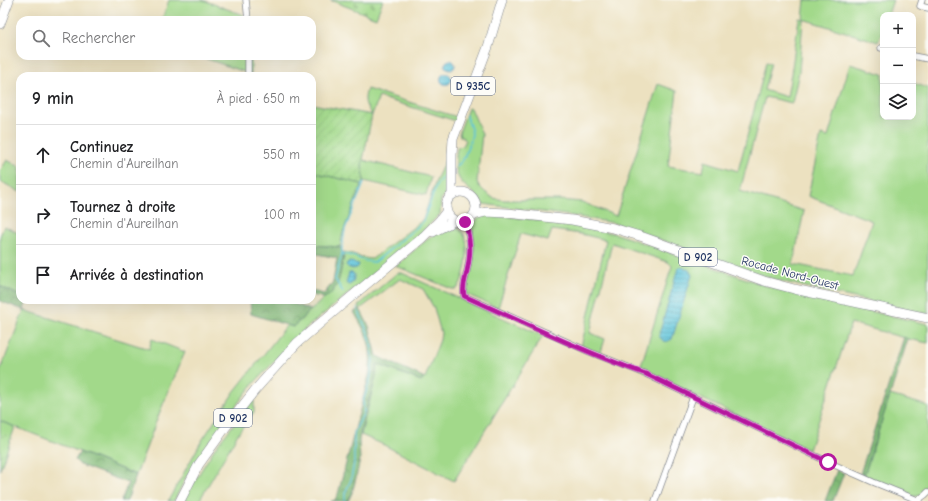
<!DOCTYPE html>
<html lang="fr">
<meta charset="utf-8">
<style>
:root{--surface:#fff;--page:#f2f2f2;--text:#202124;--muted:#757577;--line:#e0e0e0}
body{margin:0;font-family:"Comic Neue",sans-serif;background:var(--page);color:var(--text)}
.controls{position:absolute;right:12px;top:12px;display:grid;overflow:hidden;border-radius:8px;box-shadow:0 4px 16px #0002}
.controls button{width:36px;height:36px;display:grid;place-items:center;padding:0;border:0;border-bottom:1px solid var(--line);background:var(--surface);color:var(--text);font:20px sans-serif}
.stop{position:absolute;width:12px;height:12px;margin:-9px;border:3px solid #b5179e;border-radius:50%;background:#fff}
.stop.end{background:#b5179e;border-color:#fff;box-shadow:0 1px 4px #0008}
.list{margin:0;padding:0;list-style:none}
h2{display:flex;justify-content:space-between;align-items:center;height:52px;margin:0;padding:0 16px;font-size:17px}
h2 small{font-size:13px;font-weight:400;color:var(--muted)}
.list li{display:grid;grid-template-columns:26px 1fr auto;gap:12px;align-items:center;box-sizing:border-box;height:60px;padding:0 16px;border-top:1px solid var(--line)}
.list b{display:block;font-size:15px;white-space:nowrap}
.list p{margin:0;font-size:13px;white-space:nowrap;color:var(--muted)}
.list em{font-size:13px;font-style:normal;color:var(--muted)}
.icon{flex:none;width:22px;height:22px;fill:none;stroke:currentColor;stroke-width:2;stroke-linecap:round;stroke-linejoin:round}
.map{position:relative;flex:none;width:928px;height:501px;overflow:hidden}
.search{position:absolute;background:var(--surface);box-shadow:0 4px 16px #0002;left:16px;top:16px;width:300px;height:44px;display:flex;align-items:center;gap:10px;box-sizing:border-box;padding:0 14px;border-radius:12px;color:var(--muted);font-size:15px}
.panel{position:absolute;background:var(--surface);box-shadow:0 4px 16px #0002;left:16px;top:72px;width:300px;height:232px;border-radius:12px}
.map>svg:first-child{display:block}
.grass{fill:#a2d98a;stroke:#5e8474}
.forest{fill:url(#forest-crowns);stroke:#4e746a}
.cemetery{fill:url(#cemetery-stones);stroke:#5e8474}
.park{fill:url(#park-crowns);stroke:#5e8474}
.garden{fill:url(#garden-furrows);stroke:#5e8474}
.water{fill:url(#water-rules);stroke:#3c7a9c}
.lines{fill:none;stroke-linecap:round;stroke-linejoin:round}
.stream{stroke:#5dc4da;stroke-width:1.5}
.minor-casing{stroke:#84888f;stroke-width:7}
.primary-casing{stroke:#84888f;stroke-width:10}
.minor{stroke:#fff;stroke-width:5.5}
.primary{stroke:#fff;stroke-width:9}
.route{stroke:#b5179e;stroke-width:5}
.labels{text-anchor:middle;stroke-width:3;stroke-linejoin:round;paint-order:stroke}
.shield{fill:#fdfcf7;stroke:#5f6c8c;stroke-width:1}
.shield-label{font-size:11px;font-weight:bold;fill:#1b2f5e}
.street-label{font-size:12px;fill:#1b2f5e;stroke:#fdfcf7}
</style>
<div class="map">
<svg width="928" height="501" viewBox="0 0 928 501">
<defs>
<pattern id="forest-crowns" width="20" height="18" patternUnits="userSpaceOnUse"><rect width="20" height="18" fill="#81b976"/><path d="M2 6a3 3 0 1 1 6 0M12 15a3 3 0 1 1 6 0" fill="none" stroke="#699764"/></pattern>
<pattern id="cemetery-stones" width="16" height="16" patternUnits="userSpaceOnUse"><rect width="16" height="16" fill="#a2d98a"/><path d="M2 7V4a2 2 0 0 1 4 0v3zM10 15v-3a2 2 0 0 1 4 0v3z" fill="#8bbb7a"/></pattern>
<pattern id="park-crowns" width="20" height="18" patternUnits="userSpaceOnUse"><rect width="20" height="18" fill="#a2d98a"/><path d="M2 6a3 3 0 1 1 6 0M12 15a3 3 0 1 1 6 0" fill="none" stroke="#8bbb7a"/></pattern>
<pattern id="garden-furrows" width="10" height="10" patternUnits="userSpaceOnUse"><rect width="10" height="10" fill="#a2d98a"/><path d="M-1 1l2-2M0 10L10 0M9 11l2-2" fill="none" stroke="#8bbb7a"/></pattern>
<pattern id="water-rules" width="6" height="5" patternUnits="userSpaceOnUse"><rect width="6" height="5" fill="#5dc4da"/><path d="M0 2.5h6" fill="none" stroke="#4ca0b4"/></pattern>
</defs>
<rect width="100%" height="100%" fill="#fdfcf7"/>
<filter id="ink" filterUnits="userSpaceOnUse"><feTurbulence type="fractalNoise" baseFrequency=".025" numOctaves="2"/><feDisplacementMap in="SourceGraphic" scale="8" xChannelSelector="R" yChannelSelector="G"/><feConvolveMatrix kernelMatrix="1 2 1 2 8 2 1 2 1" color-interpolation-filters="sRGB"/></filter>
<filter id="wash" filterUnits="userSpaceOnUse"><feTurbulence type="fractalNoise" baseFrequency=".012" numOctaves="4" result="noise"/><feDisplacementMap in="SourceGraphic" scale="16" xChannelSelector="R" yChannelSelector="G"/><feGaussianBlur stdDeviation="0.9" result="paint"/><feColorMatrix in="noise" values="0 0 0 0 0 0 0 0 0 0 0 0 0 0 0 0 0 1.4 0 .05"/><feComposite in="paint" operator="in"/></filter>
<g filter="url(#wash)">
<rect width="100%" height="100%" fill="#ece1c0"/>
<path class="grass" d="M169 0H203L251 18V20H162Z
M805 0H893L888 15H883V29L878 42 803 19 799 72 792 103 765 97 740 191 804 211 793 264 853 276 872 221 808 196 821 135 828 137 850 64 883 74V117H913V83L928 88V314L827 292 776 280 737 267 614 223 573 216 483 204C472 186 453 186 456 159 456 155 456 151 458 147L463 146 466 140 460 136 459 133 468 108H471L482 134 477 182 479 186 485 192 493 198 504 200H559L582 202 616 216 658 84 677 91 668 166 703 172 705 161 738 171 760 87 766 62 771 63 764 90 787 97 792 68 799 18 803 19Z
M198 56H251V74Z
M367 89 457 117 456 121 379 97 372 115C365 105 363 101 367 89Z
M448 159 449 160 447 192 441 199 440 214 412 242 305 329 255 382 241 399 204 451 185 479 174 501H168L201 442 234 392 287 325 293 327 324 298C340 289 340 272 344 256L342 252C353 252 361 259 372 259L419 223 422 220 424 217 436 180 445 161Z
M7 160 20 167V192L0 181V171Z
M363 160 431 177 426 195 364 181 362 165Z
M312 172 362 184 343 232 340 247 312 245Z
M485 214 557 222 617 234 767 286 809 298 928 324V343L908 339 851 323 809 450 640 369 671 269 672 266 668 262 612 243 590 333 605 339 600 355 581 347 606 240 581 234 552 230 548 241 521 234 498 308 466 294V287L472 265 474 248 472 226 474 222Z
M4 226 20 234V296L0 286V236Z
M452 226C456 227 462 230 464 235 471 247 465 279 457 289H452L396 266C411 254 434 230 452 226Z
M397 273H402L543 336 454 481 382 444 361 435C366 411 375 388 377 364L421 381 425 378 440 340 441 333 434 308 423 289 400 279 360 309 358 306Z
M24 310 149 349 152 339 185 352 159 414 136 475 80 452 0 421V371Z
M890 395 928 406V489C923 495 919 497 911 496L864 476Z
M254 399V412L239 432 199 501H183L194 482 215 448Z"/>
<path class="forest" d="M312 245 340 247 344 256 338 283 330 295 324 298 312 295V291L324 294 333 282 337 258 312 253Z
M0 286 20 296V300H27L24 310 0 301Z
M250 300H283L311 310 293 327 251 314Z
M360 309 369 326 377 356 425 378 421 381 377 364 376 376 364 418 359 440 360 460 356 478 352 493 348 501H331H334L338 494 369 375C373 347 368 336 354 312Z
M904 337 908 339 864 476 860 474Z
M80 452 136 475 127 501H121L128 483 80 465 75 460Z
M837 470 844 473 833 501H825Z"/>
<path class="cemetery" d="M330 0H383L376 18Z"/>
<path class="park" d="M0 421 15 427 0 470Z"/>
<path class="garden" d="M312 104 372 115 362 165 364 181 362 184 312 172Z"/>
<path class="water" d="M445 65a5 5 0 1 1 10 0a5 5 0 1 1-10 0Z
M440.5 79a5.5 5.5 0 1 1 11 0a5.5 5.5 0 1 1-11 0Z
M350 262 359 264 358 267C354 270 349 269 346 265L347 263Z
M682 267 689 270 692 275 672 339C666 343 662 342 659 335L678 268Z
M349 273H352L354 274C354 279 354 284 348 285L346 283Z"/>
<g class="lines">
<path class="stream" d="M457 166 463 160 470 142 472 134 471 129 466 115
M342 254V248L345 229 364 183
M343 292 335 279 342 254C354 254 363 263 375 262L422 223 437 184 444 176
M345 501V493L351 480 354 463V433L364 412 363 401 370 380 373 360 372 349 369 335 357 308"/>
</g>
</g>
<g filter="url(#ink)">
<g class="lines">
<g class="minor-casing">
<path id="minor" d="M246 0 248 20
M922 0 920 6 928 8
M881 48H883
M913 56 928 59
M248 76V56
M465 222C471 240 471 253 467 271 465 280 462 288 464 296L590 352 646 374 828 462 873 482 920 501
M918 500 925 495 928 492
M655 501 693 397"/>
</g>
<g class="primary-casing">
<path id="primary" d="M0 24 9 0
M446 207a15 15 0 1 1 30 0a15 15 0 1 1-30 0Z
M452 194V155L453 139 488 47 502 0
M474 215 486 212 507 213 572 220 613 228 643 237 764 281 794 289 928 318
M433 232 454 221
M180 501 199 464 225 428 255 390 297 343 351 297 421 239 439 221 446 212"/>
</g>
<use href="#minor" class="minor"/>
<use href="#primary" class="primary"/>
</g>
</g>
<g class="lines" filter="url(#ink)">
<path class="route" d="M465 222C471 240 471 253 467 271 465 280 462 288 464 296 524 323 584 352 646 374L828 462"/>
</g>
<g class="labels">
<g class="shield">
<rect x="451" y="77" width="44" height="18" rx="3"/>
<rect x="679" y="248" width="38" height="18" rx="3"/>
<rect x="214" y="409" width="38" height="18" rx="3"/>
</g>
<g class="shield-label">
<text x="473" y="90">D 935C</text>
<text x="698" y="261">D 902</text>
<text x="233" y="422">D 902</text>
</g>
<g class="street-label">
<text transform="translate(790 273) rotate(15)" y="4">Rocade Nord-Ouest</text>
</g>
</g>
</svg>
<div class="controls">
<button>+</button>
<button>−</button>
<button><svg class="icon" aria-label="layers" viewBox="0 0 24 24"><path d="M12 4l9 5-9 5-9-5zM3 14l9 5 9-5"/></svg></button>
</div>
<div class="stop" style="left:828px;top:462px"></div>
<div class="stop end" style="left:465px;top:222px"></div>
<div class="search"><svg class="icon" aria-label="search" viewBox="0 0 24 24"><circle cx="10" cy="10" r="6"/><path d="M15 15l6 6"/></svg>Rechercher</div>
<section class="panel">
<h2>9 min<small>À pied · 650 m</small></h2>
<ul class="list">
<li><svg class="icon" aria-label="ahead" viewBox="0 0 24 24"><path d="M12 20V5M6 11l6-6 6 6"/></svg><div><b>Continuez</b><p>Chemin d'Aureilhan</p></div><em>550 m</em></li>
<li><svg class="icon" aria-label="right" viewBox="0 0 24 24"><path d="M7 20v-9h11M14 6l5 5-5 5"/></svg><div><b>Tournez à droite</b><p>Chemin d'Aureilhan</p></div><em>100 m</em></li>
<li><svg class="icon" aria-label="arrive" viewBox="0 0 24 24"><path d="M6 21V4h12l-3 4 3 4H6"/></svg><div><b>Arrivée à destination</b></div></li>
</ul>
</section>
</div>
